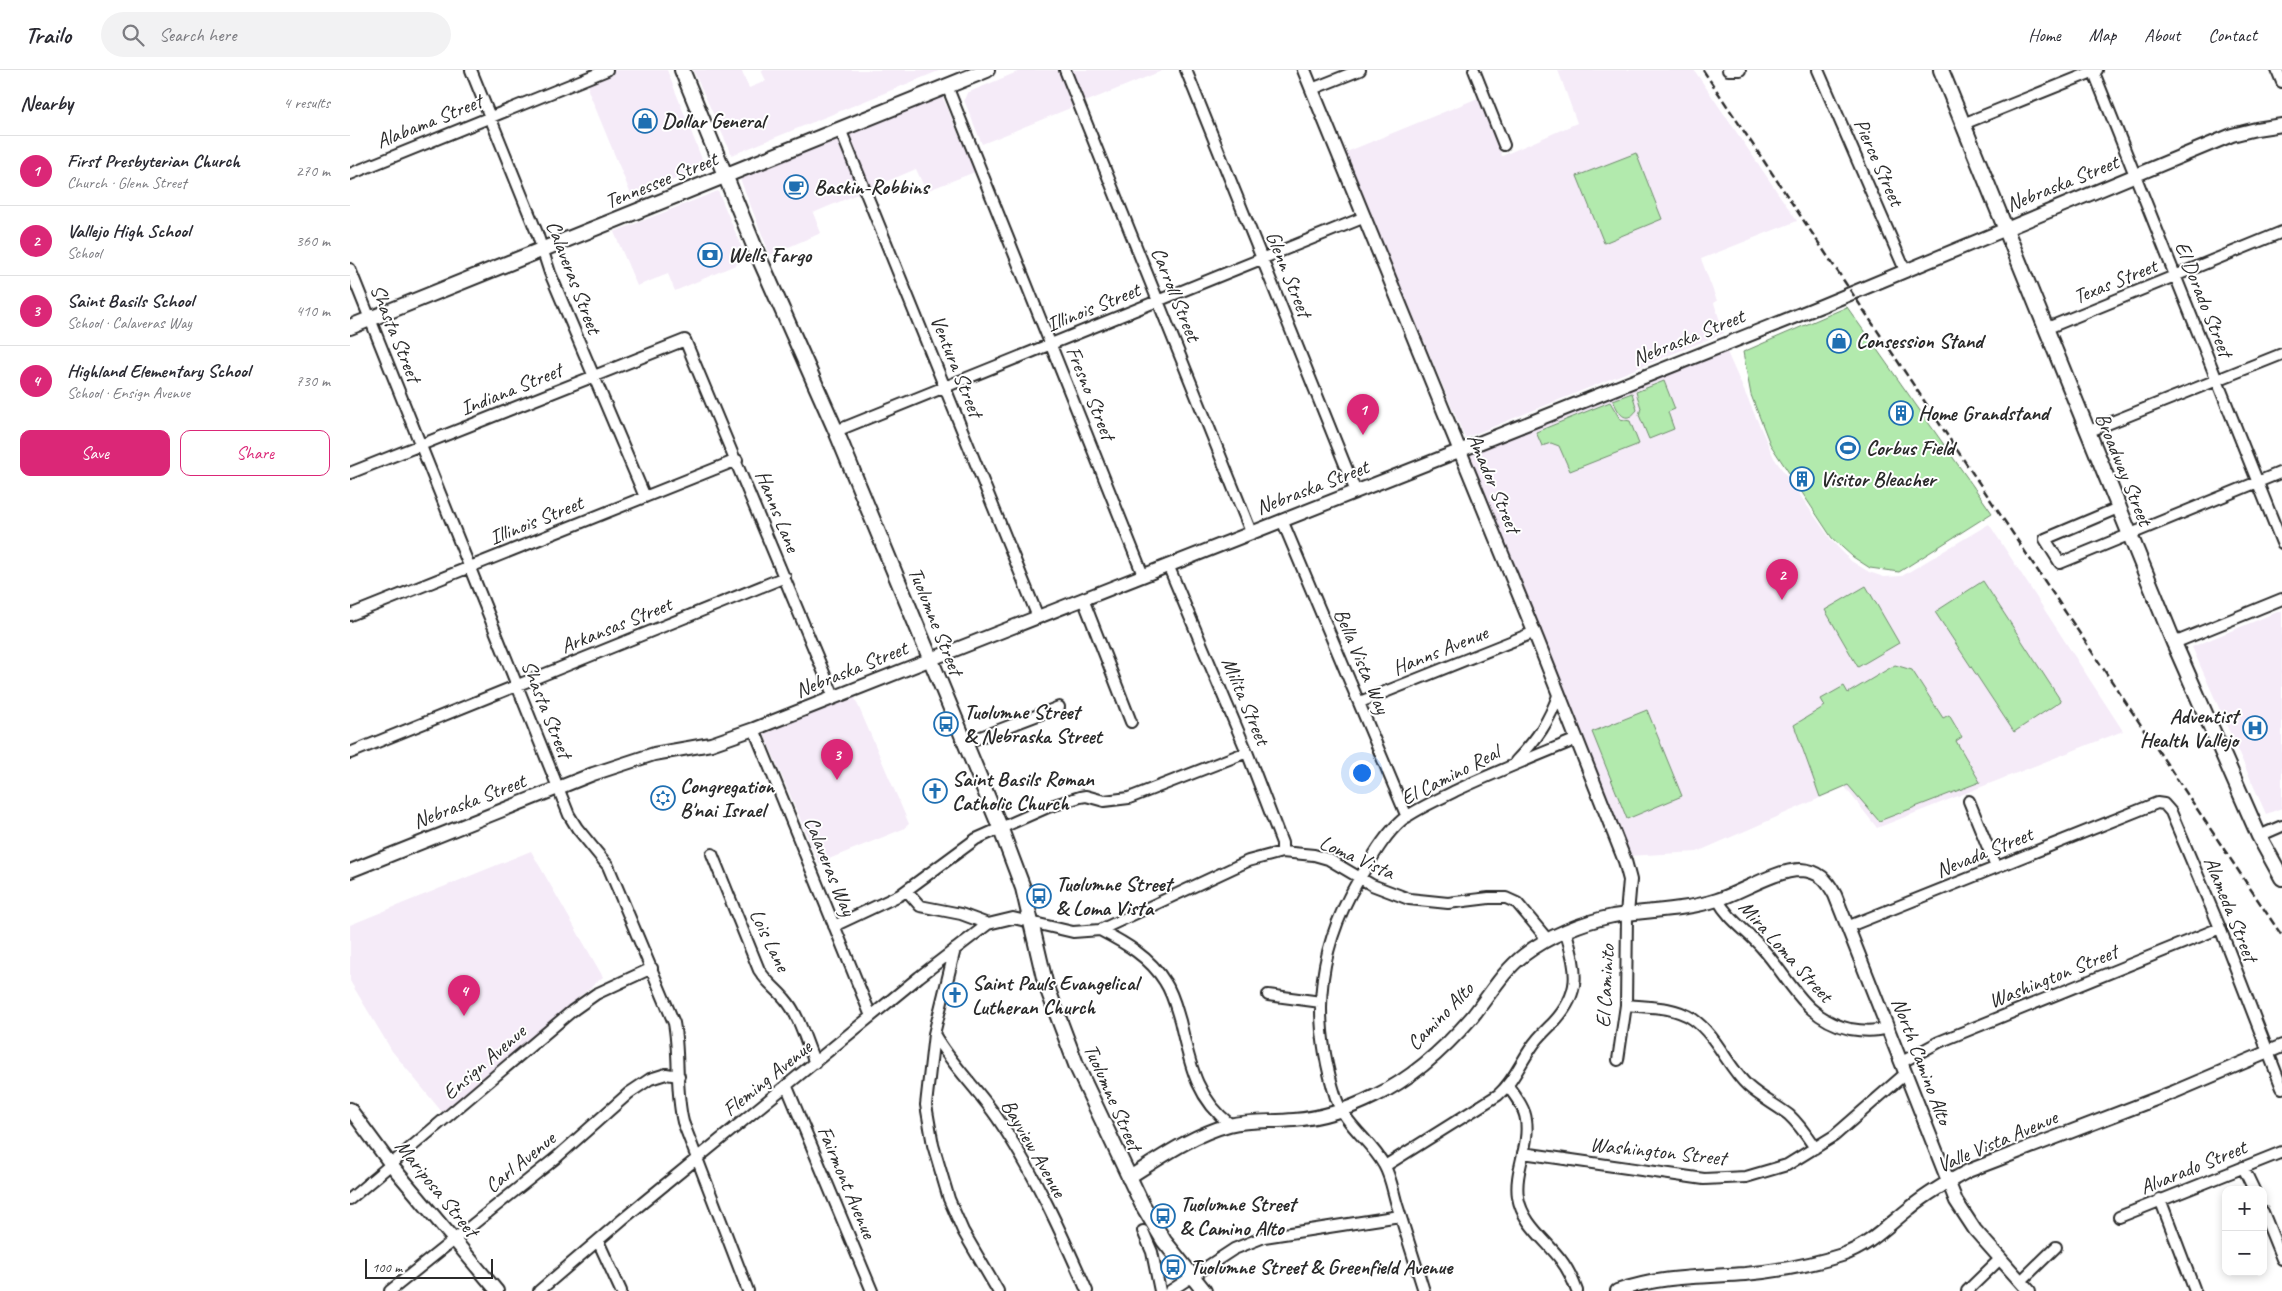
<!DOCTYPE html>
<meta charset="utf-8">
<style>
:root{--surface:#fff;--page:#f2f2f3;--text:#2b2b33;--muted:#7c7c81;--line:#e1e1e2;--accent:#db2777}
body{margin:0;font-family:Caveat,sans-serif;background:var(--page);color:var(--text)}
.controls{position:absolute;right:15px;bottom:15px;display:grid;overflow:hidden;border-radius:10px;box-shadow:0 2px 8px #0003}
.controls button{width:45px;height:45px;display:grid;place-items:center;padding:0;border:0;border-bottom:1px solid var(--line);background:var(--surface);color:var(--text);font:25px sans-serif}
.scale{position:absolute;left:15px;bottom:12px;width:128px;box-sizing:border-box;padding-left:5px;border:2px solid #2b2b2b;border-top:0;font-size:14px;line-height:18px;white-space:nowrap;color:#2b2b2b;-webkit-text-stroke:4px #fff;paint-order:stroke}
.you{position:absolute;left:1011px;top:702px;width:18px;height:18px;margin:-12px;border:4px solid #fff;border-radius:50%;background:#1a73e8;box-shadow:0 0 0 8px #1a73e833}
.badge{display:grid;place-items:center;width:32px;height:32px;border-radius:50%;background:var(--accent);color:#fff;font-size:16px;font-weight:700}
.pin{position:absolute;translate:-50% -41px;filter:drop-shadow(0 1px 2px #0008)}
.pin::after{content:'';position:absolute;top:26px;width:18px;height:15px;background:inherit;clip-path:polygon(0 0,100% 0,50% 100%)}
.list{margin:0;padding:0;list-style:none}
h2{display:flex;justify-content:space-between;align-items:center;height:65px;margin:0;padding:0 20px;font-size:21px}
h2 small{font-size:16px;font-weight:400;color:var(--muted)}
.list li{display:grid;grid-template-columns:32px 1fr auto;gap:15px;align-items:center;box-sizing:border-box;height:70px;padding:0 20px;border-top:1px solid var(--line)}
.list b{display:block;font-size:19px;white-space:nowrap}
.list p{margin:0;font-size:16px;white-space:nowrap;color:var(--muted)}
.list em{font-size:16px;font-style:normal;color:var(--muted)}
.actions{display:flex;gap:10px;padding:15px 20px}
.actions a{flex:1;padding:11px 0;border:1px solid var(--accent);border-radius:10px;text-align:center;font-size:18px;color:var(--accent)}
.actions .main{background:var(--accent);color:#fff}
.icon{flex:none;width:28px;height:28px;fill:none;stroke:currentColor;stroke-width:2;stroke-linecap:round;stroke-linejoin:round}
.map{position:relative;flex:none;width:1932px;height:1221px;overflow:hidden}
header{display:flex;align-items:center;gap:30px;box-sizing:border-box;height:70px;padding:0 25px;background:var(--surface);border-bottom:1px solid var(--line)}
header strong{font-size:24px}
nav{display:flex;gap:28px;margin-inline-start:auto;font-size:18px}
.search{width:350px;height:45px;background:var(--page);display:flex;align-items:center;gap:12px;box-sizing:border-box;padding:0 18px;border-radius:28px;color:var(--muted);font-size:19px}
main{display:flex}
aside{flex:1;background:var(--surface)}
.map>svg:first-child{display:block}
.built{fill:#f5ebf8}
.green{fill:#b2eaad;stroke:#6e8a6c}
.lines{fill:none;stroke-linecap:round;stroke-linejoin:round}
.minor-casing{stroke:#2b2b2b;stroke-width:14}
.tertiary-casing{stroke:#2b2b2b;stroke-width:16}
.secondary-casing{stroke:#2b2b2b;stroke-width:18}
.minor{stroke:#fff;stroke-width:10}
.tertiary{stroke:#fff;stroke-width:12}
.secondary{stroke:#fff;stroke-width:14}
.rail{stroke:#2b2b2b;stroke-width:2.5;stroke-dasharray:8 4;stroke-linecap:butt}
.labels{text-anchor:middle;stroke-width:4;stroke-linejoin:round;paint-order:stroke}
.street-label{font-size:21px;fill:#2b2b2b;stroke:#fff}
.poi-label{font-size:21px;font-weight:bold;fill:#2b2b2b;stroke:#fff;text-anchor:start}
</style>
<header>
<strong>Trailo</strong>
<div class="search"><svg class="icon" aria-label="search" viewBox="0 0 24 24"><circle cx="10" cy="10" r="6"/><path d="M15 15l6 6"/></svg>Search here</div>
<nav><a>Home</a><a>Map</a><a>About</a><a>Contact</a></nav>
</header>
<main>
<aside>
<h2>Nearby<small>4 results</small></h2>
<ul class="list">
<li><span class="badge">1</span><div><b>First Presbyterian Church</b><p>Church · Glenn Street</p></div><em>270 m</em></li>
<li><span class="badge">2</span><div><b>Vallejo High School</b><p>School</p></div><em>360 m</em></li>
<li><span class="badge">3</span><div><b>Saint Basils School</b><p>School · Calaveras Way</p></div><em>410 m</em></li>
<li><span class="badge">4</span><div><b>Highland Elementary School</b><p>School · Ensign Avenue</p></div><em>730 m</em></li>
</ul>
<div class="actions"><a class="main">Save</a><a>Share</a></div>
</aside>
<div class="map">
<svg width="1932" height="1221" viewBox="0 0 1932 1221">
<rect width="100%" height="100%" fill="#fff"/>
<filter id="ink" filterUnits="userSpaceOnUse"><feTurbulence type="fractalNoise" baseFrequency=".02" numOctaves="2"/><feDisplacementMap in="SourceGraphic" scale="10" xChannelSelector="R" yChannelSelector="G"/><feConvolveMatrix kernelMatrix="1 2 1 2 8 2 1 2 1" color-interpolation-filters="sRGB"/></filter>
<g filter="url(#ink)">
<path class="built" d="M241 0H317L355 97 282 127 238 20Z
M343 0H391L399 18 416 11 411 0H591L382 85Z
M672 0H814L632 74 614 30 617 23Z
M1208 0H1344L1447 151 1351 189 1367 231 1364 233 1374 263 1115 368 994 83 1128 28 1152 86 1227 53Z
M592 26 625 102 576 121 566 99 463 143 471 163 420 185 389 106Z
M368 121 397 190 325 221 318 204 287 216 264 162Z
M1376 280 1424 388 1482 471 1501 491 1519 502 1534 507 1552 506 1639 454 1773 661 1527 758 1495 717 1347 782 1278 786 1120 387 1124 383 1149 372Z
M1932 540V738L1916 744 1842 577Z
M504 626 559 754 553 759 469 793 414 664Z
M181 781 253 907 92 1042 42 981 0 911V855Z"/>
<path class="green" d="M1286 83 1312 149 1254 173 1227 106Z
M1497 237 1642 443 1549 502 1520 498 1503 487 1482 468 1420 374 1401 325 1393 282Z
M1314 311 1325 339 1318 342 1324 359 1299 369 1289 345 1291 338 1286 322Z
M1282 323 1287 340C1275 356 1268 342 1263 330Z
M1260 332 1270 349 1280 351 1289 374 1220 401 1209 376 1201 373 1192 376 1186 362Z
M1633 511 1711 631 1664 662 1585 542Z
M1516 516 1549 573 1508 597 1475 540Z
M1545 595 1562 600 1593 648 1599 645 1612 667 1606 671 1630 712 1529 751 1498 715 1470 727 1444 655 1475 636 1471 629 1494 616 1498 623Z
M1297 640 1332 726 1277 749 1242 662Z"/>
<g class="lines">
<g class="minor-casing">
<path id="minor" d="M121 0 187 163 200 203 295 427
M715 0 901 462
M836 0 1006 422
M1124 0 1154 75
M1378 0H1390
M1468 0 1555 200
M1743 0 1932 473
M1927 0 1932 12
M597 16 793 505
M962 19 1010 0
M1613 54 1747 0
M490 59 688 547
M0 104 257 0
M0 199 219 745 227 758 258 796 324 953C330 986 325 1019 333 1052L398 1221
M1695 259 1932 162
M486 361 1015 147
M1737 362 1932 284
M0 403 335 270 484 627
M1768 438 1695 469 1710 493 1932 402
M932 450 1057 747
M818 495 897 682 932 773V782
M733 529 781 652
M0 545 387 390
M1824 573 1932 529
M1010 632 1185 562
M404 659 521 946
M615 673 709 637
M0 683 435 507
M1166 691C1187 669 1199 652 1209 623
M1619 731 1646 797
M1909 766 1932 756
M362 784 409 900C418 914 425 917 435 929 450 946 456 973 465 993
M557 821 570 836 611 844 638 854
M1368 830C1378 849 1397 861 1412 878 1440 909 1454 949 1500 959 1512 961 1525 962 1538 958
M484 856 550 825 626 769 698 737 730 727 736 726 754 731 779 728 897 682
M1497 857 1807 733 1814 734 1821 742 1870 858 1932 1018
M750 860C775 873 800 887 815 912 823 924 826 938 830 951 840 993 845 1027 881 1055
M605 879 584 964 576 1035 583 1075 599 1129 613 1161 648 1221
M918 925 971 932
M1276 935C1297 937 1324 936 1343 949 1367 966 1377 996 1398 1016 1410 1027 1426 1035 1439 1045 1450 1055 1457 1066 1465 1078
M584 964C602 996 630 1021 650 1052 685 1104 712 1164 737 1221
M1268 990 1276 935 1277 844
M1552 992 1589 972 1870 858
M1158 1016C1165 1026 1175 1038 1176 1050 1180 1076 1164 1101 1168 1127 1172 1153 1196 1170 1211 1190 1218 1199 1223 1210 1227 1221
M437 1017 522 1221
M1173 1083 1354 1109 1396 1107 1437 1095 1484 1066 1555 1004
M1035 1096 1148 1025C1163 1012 1170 994 1181 978 1187 968 1196 960 1204 952 1233 920 1226 900 1216 862
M1893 1097 1904 1120
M0 1129 222 941 246 924 302 898
M1810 1129 1845 1221
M1913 1142 1932 1189
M1769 1147 1932 1082
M793 1161 802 1182 810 1221
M248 1171 271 1221
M1671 1211 1706 1177
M40 1221 207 1087 279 1023 300 1009 316 1004 329 1006
M189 1221 273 1149 569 907 638 854 663 848 723 862 750 860 898 791 932 782 964 785 978 789 1022 815 1059 829 1098 833 1139 828H1156L1167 833 1198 870
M820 1221 884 1179 914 1167 1050 1146
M1074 1221C1065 1192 1056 1163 1047 1135 1043 1122 1041 1107 1034 1095 1021 1071 995 1055 986 1028 959 944 968 871 1016 798 1026 781 1037 763 1052 750 1068 738 1088 730 1105 721 1145 702 1186 686 1227 669
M1617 1221 1650 1189"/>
</g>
<g class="tertiary-casing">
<path id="tertiary" d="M954 0 1187 569 1275 791 1280 810 1277 844
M0 801 243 704 304 684 361 674 404 659 1119 377 1471 236 1882 65 1906 59 1932 55
M0 1039 42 1096 147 1221
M778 1108C810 1088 842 1065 879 1055 900 1050 922 1052 944 1050 972 1048 999 1039 1025 1026 1061 1009 1096 977 1122 947 1139 926 1153 901 1174 885 1198 866 1233 852 1263 846 1298 840 1333 841 1367 830 1392 822 1425 800 1451 800 1469 801 1477 810 1485 825L1606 1131 1625 1160 1679 1221
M1267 1221C1309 1206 1351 1207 1395 1204 1427 1201 1461 1195 1492 1185 1519 1176 1538 1155 1560 1138 1578 1123 1598 1112 1618 1101L1824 1022 1932 976"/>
</g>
<g class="secondary-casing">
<path id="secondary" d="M332 0 407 183 486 361 650 757 673 818 695 912 727 997 792 1134 814 1171 854 1221
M1591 0 1824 573 1909 766 1932 808
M0 257 637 0"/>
</g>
<use href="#minor" class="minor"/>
<use href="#tertiary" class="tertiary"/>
<use href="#secondary" class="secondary"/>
<path class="rail" d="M1353 0 1932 866"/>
</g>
</g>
<defs>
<g id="shop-ring" transform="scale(1.25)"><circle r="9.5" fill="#fff" stroke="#1f6fb2" stroke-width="1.5"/><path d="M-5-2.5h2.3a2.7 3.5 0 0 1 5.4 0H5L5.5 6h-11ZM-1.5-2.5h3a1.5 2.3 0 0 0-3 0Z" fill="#1f6fb2"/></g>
<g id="cafe-ring" transform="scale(1.25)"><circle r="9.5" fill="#fff" stroke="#1f6fb2" stroke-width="1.5"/><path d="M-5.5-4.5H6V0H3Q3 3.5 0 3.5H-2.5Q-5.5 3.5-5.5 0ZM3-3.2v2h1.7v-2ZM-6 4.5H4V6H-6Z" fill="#1f6fb2"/></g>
<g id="bank-ring" transform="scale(1.25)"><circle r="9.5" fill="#fff" stroke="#1f6fb2" stroke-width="1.5"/><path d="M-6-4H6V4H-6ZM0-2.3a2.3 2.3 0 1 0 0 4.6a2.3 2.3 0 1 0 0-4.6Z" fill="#1f6fb2"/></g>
<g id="building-ring" transform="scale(1.25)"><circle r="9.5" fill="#fff" stroke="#1f6fb2" stroke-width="1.5"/><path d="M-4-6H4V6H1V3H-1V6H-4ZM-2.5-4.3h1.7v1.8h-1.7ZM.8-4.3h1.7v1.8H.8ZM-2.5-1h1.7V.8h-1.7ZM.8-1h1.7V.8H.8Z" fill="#1f6fb2"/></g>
<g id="stadium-ring" transform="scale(1.25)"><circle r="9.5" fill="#fff" stroke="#1f6fb2" stroke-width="1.5"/><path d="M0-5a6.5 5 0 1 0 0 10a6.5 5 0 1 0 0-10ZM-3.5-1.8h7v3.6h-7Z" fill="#1f6fb2"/></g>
<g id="bus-ring" transform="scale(1.25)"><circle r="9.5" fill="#fff" stroke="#1f6fb2" stroke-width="1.5"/><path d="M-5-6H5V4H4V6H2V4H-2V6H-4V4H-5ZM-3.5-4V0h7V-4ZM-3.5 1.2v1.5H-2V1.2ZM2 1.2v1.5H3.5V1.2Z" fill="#1f6fb2"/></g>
<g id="hospital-ring" transform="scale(1.25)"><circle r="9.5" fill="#fff" stroke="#1f6fb2" stroke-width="1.5"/><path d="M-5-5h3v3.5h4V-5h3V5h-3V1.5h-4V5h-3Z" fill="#1f6fb2"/></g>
<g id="church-ring" transform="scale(1.25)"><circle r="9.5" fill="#fff" stroke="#1f6fb2" stroke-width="1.5"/><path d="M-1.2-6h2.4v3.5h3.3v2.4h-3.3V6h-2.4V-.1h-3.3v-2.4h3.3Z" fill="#1f6fb2"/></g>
<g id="synagogue-ring" transform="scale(1.25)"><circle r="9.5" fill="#fff" stroke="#1f6fb2" stroke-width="1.5"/><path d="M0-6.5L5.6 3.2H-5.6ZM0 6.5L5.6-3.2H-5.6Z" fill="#1f6fb2"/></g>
</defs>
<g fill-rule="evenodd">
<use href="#shop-ring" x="295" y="51"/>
<use href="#cafe-ring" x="446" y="117"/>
<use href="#bank-ring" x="360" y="185"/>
<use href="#shop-ring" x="1489" y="271"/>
<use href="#building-ring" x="1551" y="343"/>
<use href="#stadium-ring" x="1498" y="378"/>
<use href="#building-ring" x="1452" y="409"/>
<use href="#bus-ring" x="596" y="654"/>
<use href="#hospital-ring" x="1905" y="658"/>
<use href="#church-ring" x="585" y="721"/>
<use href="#synagogue-ring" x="313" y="728"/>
<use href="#bus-ring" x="689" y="826"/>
<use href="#church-ring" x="605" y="925"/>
<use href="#bus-ring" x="813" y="1146"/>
<use href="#bus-ring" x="823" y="1197"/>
</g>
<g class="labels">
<g class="street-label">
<text transform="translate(79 51) rotate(-22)" y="7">Alabama Street</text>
<text transform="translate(1529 92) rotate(66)" y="7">Pierce Street</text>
<text transform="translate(311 110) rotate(-22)" y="7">Tennessee Street</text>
<text transform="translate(1712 113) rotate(-22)" y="7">Nebraska Street</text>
<text transform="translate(939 204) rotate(68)" y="7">Glenn Street</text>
<text transform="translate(224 207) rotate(69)" y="7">Calaveras Street</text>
<text transform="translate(1765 211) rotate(-22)" y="7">Texas Street</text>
<text transform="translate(826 224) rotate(68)" y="7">Carroll Street</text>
<text transform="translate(1854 229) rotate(68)" y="7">El Dorado Street</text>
<text transform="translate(743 237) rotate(-22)" y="7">Illinois Street</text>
<text transform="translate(46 263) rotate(68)" y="7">Shasta Street</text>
<text transform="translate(1338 267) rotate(-22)" y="7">Nebraska Street</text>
<text transform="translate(607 296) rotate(68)" y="7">Ventura Street</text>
<text transform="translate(161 319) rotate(-22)" y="7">Indiana Street</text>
<text transform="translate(741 323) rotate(68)" y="7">Fresno Street</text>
<text transform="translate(1774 399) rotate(68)" y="7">Broadway Street</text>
<text transform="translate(1144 413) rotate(67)" y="7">Amador Street</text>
<text transform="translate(962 417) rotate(-21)" y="7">Nebraska Street</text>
<text transform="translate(428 441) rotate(68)" y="7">Hanns Lane</text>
<text transform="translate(186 450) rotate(-22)" y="7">Illinois Street</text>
<text transform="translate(586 551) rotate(68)" y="7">Tuolumne Street</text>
<text transform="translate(266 555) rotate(-22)" y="7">Arkansas Street</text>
<text transform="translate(1090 580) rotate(-22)" y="7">Hanns Avenue</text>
<text transform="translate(1012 591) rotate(67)" y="7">Bella Vista Way</text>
<text transform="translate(501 599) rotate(-22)" y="7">Nebraska Street</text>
<text transform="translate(896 631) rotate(67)" y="7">Milita Street</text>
<text transform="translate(197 639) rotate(68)" y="7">Shasta Street</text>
<text transform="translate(1100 705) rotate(-27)" y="7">El Camino Real</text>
<text transform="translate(119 731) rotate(-21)" y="7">Nebraska Street</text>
<text transform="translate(1634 782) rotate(-22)" y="7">Nevada Street</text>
<text transform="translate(1007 787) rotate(24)" y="7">Loma Vista</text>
<text transform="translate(480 796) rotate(68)" y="7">Calaveras Way</text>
<text transform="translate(1881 839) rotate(68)" y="7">Alameda Street</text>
<text transform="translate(420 870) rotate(64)" y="7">Lois Lane</text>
<text transform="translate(1436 881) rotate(48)" y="7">Mira Loma Street</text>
<text transform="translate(1703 906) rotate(-22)" y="7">Washington Street</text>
<text transform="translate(1255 916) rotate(-87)" y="7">El Caminito</text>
<text transform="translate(1090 946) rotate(-46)" y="7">Camino Alto</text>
<text transform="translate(1572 991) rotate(69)" y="7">North Camino Alto</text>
<text transform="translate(134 992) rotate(-41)" y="7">Ensign Avenue</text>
<text transform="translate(417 1008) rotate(-39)" y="7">Fleming Avenue</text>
<text transform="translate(763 1027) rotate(66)" y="7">Tuolumne Street</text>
<text transform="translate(1647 1071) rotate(-23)" y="7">Valle Vista Avenue</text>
<text transform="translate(684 1078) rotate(60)" y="7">Bayview Avenue</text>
<text transform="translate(1308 1081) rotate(6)" y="7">Washington Street</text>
<text transform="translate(170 1092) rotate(-39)" y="7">Carl Avenue</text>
<text transform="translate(1843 1097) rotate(-22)" y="7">Alvarado Street</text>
<text transform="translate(497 1112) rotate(67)" y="7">Fairmont Avenue</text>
<text transform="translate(87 1118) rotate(51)" y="7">Mariposa Street</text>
</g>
<g class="poi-label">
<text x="312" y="58">Dollar General</text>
<text x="464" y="124">Baskin-Robbins</text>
<text x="378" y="192">Wells Fargo</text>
<text x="1506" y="278">Consession Stand</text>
<text x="1568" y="350">Home Grandstand</text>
<text x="1516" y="385">Corbus Field</text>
<text x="1470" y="416">Visitor Bleacher</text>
<text x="614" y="649">Tuolumne Street<tspan x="614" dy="24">&amp; Nebraska Street</tspan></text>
<text x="1888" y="653" text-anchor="end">Adventist<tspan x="1888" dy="24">Health Vallejo</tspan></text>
<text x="602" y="716">Saint Basils Roman<tspan x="602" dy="24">Catholic Church</tspan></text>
<text x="330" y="723">Congregation<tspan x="330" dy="24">B'nai Israel</tspan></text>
<text x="706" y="821">Tuolumne Street<tspan x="706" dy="24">&amp; Loma Vista</tspan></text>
<text x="622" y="920">Saint Pauls Evangelical<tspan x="622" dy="24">Lutheran Church</tspan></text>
<text x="830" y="1141">Tuolumne Street<tspan x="830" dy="24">&amp; Camino Alto</tspan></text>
<text x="840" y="1204">Tuolumne Street &amp; Greenfield Avenue</text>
</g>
</g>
</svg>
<div class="controls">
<button>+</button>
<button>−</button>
</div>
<div class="scale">100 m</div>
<div class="you"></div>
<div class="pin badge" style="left:1013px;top:365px">1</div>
<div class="pin badge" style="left:1432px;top:530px">2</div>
<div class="pin badge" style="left:487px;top:710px">3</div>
<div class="pin badge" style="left:114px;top:946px">4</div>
</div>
</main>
